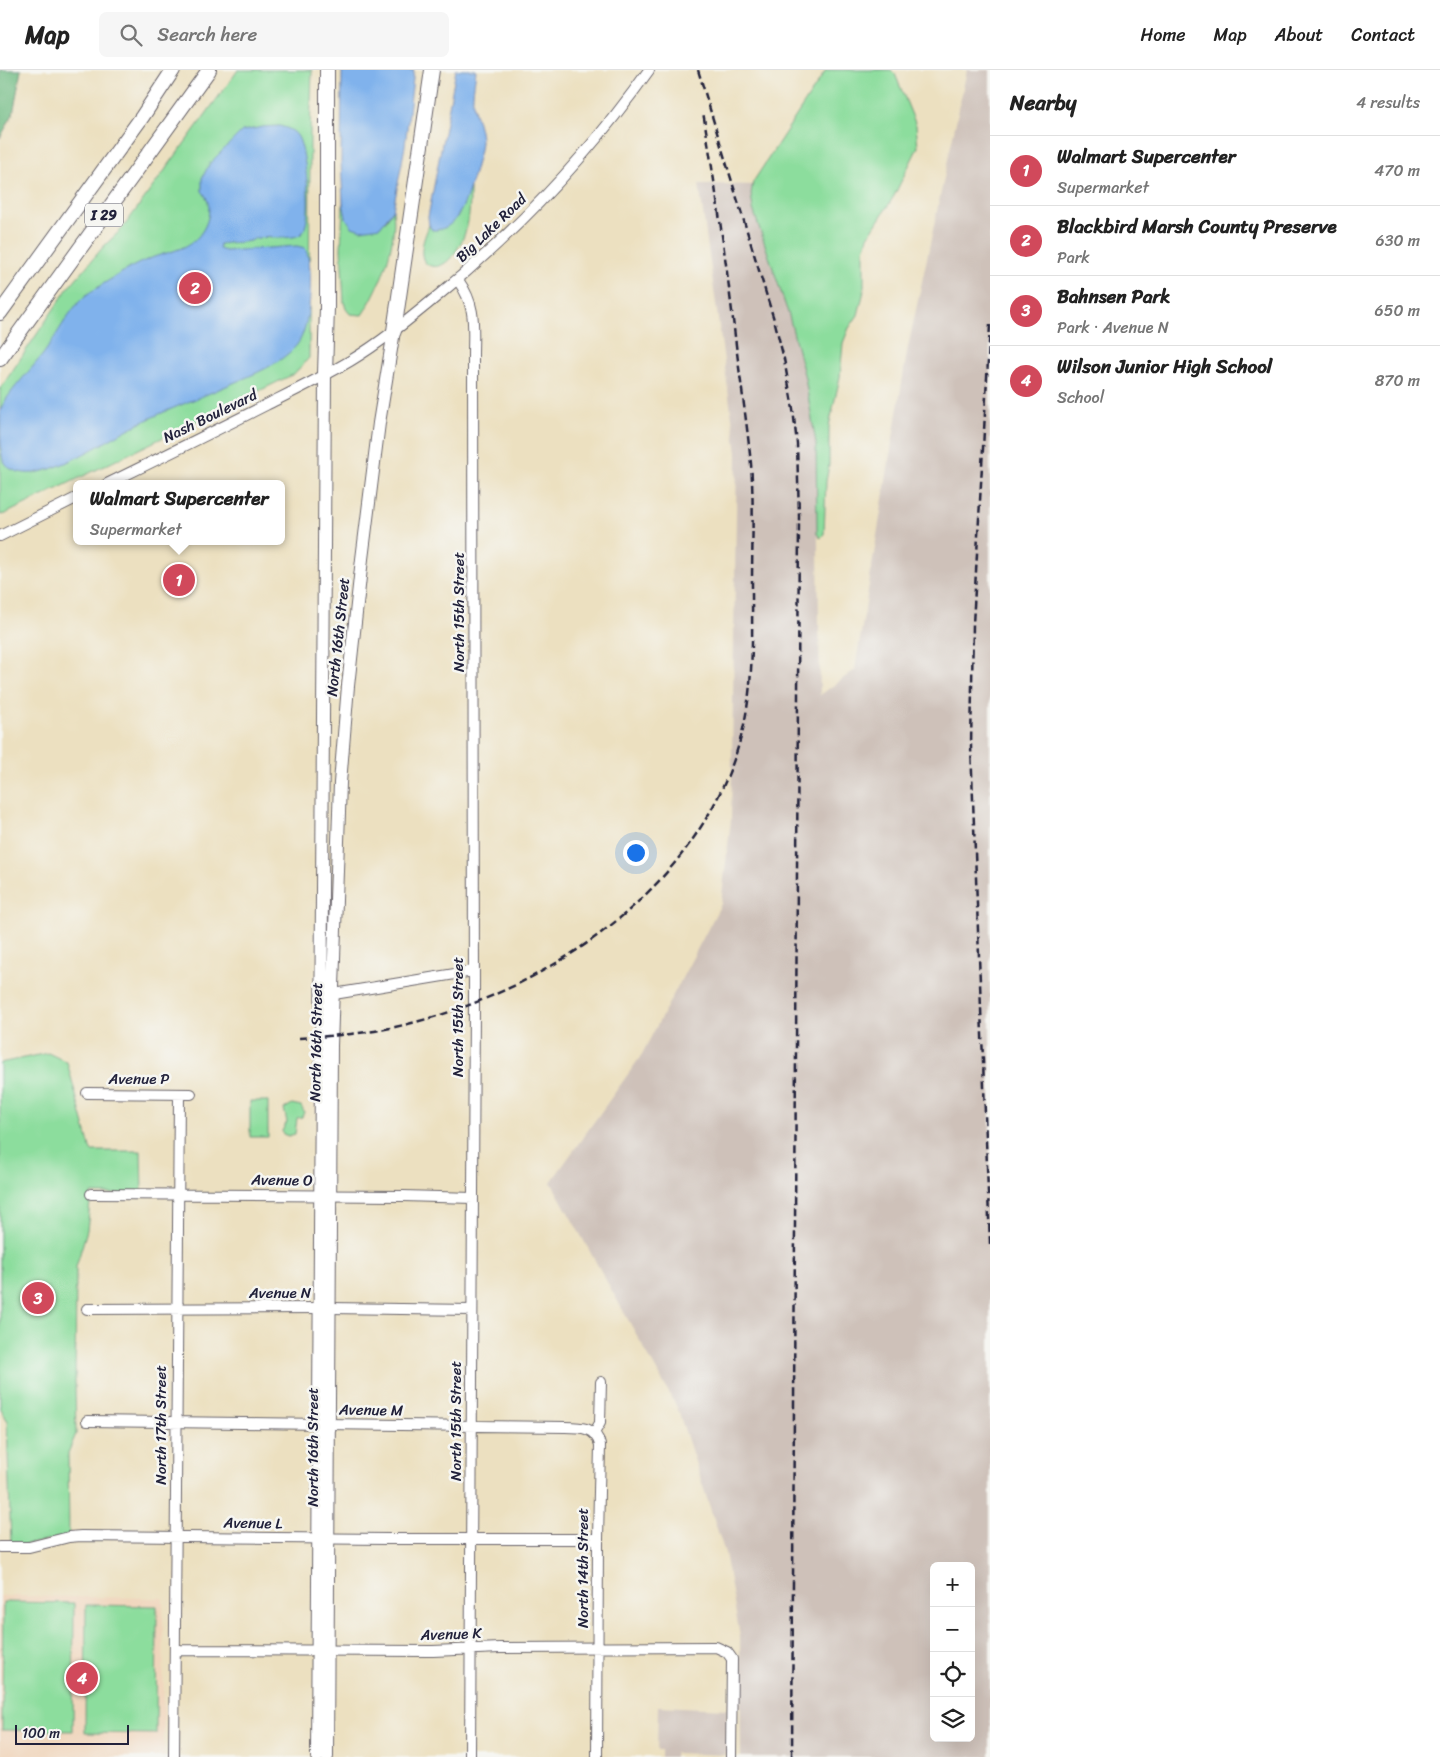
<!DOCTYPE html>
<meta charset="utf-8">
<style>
:root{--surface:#fff;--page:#f6f6f6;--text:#222;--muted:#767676;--line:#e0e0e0;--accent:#d1495b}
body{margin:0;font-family:Sriracha,sans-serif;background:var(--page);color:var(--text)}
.controls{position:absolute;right:15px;bottom:15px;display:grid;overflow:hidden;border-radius:8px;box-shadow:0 5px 20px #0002}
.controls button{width:45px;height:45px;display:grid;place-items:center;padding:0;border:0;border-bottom:1px solid var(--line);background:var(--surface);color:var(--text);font:25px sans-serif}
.scale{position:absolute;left:15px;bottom:12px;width:114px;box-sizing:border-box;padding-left:5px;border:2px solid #22223b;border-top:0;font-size:14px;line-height:18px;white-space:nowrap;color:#22223b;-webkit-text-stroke:4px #f6f6f2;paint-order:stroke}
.you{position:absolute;left:635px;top:782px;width:18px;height:18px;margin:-12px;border:4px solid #fff;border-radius:50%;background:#1a73e8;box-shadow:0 0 0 8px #1a73e833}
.badge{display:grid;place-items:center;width:32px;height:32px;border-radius:50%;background:var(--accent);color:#fff;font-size:16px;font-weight:700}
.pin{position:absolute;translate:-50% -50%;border:2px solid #fff;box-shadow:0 1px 5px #0006}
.popup{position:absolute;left:73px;top:410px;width:212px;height:65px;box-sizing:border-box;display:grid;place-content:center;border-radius:8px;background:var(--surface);filter:drop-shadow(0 1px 4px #0005);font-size:16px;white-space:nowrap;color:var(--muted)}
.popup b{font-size:19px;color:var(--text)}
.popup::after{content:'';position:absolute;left:50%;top:100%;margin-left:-10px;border:10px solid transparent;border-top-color:var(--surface)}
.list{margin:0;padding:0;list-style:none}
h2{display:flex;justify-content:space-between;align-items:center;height:65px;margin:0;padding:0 20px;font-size:21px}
h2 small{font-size:16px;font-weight:400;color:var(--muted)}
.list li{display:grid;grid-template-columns:32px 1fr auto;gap:15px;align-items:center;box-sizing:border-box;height:70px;padding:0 20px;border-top:1px solid var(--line)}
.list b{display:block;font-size:19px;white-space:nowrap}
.list p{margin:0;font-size:16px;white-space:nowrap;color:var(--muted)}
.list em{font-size:16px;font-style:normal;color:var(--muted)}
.icon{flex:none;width:28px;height:28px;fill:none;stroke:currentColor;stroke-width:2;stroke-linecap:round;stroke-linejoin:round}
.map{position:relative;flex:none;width:990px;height:1687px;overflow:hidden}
header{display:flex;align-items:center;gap:30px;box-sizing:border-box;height:70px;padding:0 25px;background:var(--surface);border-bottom:1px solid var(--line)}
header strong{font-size:24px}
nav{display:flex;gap:28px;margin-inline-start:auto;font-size:18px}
.search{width:350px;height:45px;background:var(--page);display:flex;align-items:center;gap:12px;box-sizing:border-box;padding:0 18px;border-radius:8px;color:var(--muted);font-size:19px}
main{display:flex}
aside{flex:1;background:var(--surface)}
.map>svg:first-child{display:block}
.built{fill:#f0d5bc}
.industrial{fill:#cec1b9;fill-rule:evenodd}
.green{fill:#8cdd9d;stroke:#57806c}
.forest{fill:#71bc84;stroke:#4a6f60}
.water{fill:#80b2ec;stroke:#516a94}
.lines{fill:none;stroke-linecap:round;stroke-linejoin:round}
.minor-casing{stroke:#69646a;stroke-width:12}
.major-casing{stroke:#69646a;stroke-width:14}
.highway-casing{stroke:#69646a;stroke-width:16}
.minor{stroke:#fff;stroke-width:10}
.major{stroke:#fff;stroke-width:12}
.highway{stroke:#fff;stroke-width:14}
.rail{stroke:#22223b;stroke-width:2.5;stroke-dasharray:8 4;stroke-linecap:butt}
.labels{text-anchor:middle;stroke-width:5;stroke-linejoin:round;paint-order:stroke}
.shield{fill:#f6f6f2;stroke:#626272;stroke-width:1}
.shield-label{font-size:14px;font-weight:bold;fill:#22223b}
.street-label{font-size:15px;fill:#22223b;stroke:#f6f6f2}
</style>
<header>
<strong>Map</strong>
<div class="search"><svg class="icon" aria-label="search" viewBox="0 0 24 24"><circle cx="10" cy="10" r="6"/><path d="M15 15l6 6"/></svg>Search here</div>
<nav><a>Home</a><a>Map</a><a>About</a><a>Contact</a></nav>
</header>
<main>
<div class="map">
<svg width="990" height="1687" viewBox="0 0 990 1687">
<rect width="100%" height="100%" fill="#f6f6f2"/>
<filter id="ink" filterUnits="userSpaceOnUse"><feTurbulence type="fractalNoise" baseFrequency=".02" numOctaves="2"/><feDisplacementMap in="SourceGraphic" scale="10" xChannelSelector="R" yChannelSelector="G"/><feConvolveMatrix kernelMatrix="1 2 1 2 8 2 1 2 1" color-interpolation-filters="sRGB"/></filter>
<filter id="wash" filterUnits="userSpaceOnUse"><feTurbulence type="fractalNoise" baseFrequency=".0096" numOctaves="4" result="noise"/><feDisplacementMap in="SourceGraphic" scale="20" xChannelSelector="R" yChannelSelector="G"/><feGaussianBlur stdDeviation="1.12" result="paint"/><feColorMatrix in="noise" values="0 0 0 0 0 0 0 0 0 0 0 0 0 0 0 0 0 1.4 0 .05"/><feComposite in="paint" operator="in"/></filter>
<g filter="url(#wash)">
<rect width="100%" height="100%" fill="#ece0c0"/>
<path class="built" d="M0 1526 163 1528 164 1687H0Z"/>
<path class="industrial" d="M967 0H990V1687H741L740 1566 725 1483 677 1337 551 1112 641 986 721 834 731 750 737 383 699 114 758 115 816 328 820 625 855 600 907 282ZM934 1496H971V1668H934Z
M658 1636 727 1639 726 1685 675 1683V1687H661V1680H657Z"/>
<path class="green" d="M238 0H312L310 65 309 288 294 304 5 444 0 445V319L68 218 104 176 122 159Z
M826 0H891L895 4 916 55 918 77 894 126 868 167 864 180V221L858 245 849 258 843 273 840 307 829 356V395L826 411 824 464 820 468 817 463 816 373 805 308 789 246 753 139 751 124 753 112Z
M470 118C470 135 470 152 463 168 458 180 446 200 431 196 427 195 424 192 423 189 419 178 426 164 429 155L432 160 457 147Z
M343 133 346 148 386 151 393 140C398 172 380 219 362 245L350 244 346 239 344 232 341 179Z
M48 983 67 992 91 1081H141L142 1124H91L87 1160 76 1197 75 1315 76 1364 68 1383 69 1467 11 1477 7 1350 0 1337V993Z
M250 1031H268V1067H250Z
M292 1034 301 1036 304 1042 302 1047 297 1048 295 1064 288 1066 283 1064 282 1061 287 1052 284 1039Z
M3 1532 74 1533 73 1661 2 1660Z
M86 1535 157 1536 156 1664 85 1663Z"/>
<path class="forest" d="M0 0H21L13 44 0 68Z"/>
<path class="water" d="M342 0H414L405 76 393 140 380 157 361 160 352 157 346 148 343 133 341 91Z
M456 0H476C475 12 471 27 474 39 477 50 481 60 481 72 480 83 477 92 474 103 468 123 460 162 432 160L429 155 428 147Z
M279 56C287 58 294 60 298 67 306 80 315 157 300 165 290 170 269 166 258 168 252 169 256 169 250 171 241 173 230 172 220 174L219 179 226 181 297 176 305 178C315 198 311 259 296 276 279 295 254 304 231 314 200 328 168 339 138 354 110 368 63 400 33 403 22 404 10 401 4 393 0 387 0 349 0 341 6 324 32 299 44 283 58 264 68 241 86 225 91 221 98 218 103 214 118 205 133 195 149 189 165 182 184 181 197 168 209 155 214 135 202 121V108L210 93 242 61 263 57Z"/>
</g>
<g filter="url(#ink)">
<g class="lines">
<g class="minor-casing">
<path id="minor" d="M458 210C477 237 473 256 473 287L474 933 470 1687
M107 414C160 388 213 362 266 335 294 321 323 307 350 291 380 273 407 251 435 228 516 162 588 86 649 0
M0 466 76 428
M334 924 473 901
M87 1023 191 1024
M91 1124 403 1126 473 1128
M87 1239 330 1238 472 1240
M87 1351 565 1357C581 1357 596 1357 600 1375L598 1469 597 1687
M594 1363 600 1353 601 1312
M0 1477H29L69 1467 81 1466 387 1469H598
M175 1580 433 1581 500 1578 716 1577 727 1582 732 1589 731 1687
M174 1687 179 1024"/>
</g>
<g class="major-casing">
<path id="major" d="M317 1687 325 304
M327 1687 331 976 340 713 348 616 362 489 379 353 394 261"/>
</g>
<g class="highway-casing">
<path id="highway" d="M0 243 142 47 173 0
M394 261 432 0
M0 289 209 0
M325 304 327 237V0"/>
</g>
<use href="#minor" class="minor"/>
<use href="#major" class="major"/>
<use href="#highway" class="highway"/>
<path class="rail" d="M698 0 775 253 784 289 793 339 797 374 799 446 792 1687
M990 255 973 554 971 677 990 1174
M299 968C331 966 363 964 395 957 546 924 705 817 743 659 754 611 752 563 752 515 752 475 754 434 751 394 747 354 741 314 736 275 727 197 716 119 703 42"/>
</g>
</g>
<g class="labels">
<rect class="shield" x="85" y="133.5" width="38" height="23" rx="4"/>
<g class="shield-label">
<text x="104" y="150">I 29</text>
</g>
<g class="street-label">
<text transform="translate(491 158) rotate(-44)" y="5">Big Lake Road</text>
<text transform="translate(210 346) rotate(-26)" y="5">Nash Boulevard</text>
<text transform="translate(459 542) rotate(-90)" y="5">North 15th Street</text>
<text transform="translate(338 567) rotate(-84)" y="5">North 16th Street</text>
<text transform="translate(458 947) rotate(-90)" y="5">North 15th Street</text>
<text transform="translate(316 972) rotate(-89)" y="5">North 16th Street</text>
<text x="139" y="1014">Avenue P</text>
<text transform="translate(282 1110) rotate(1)" y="5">Avenue O</text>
<text x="280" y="1228">Avenue N</text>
<text transform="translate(371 1340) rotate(1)" y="5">Avenue M</text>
<text transform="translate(456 1351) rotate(-90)" y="5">North 15th Street</text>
<text transform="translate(161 1355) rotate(-90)" y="5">North 17th Street</text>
<text transform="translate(313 1377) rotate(-90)" y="5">North 16th Street</text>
<text transform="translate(253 1453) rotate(1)" y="5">Avenue L</text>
<text transform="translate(583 1498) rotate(-90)" y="5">North 14th Street</text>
<text transform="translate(451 1564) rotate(-2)" y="5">Avenue K</text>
</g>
</g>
</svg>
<div class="controls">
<button>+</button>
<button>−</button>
<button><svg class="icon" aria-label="locate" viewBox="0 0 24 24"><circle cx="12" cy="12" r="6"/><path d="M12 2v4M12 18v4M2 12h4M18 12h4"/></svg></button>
<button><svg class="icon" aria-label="layers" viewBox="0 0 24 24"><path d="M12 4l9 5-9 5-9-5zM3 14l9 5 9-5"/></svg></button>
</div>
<div class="scale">100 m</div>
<div class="you"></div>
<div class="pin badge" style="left:179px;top:510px">1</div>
<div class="popup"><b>Walmart Supercenter</b>Supermarket</div>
<div class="pin badge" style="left:195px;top:218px">2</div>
<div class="pin badge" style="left:38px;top:1228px">3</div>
<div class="pin badge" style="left:82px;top:1608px">4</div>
</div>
<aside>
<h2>Nearby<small>4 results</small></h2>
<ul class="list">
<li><span class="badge">1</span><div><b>Walmart Supercenter</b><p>Supermarket</p></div><em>470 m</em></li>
<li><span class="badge">2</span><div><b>Blackbird Marsh County Preserve</b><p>Park</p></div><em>630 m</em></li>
<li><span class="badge">3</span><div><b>Bahnsen Park</b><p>Park · Avenue N</p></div><em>650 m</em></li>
<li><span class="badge">4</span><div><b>Wilson Junior High School</b><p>School</p></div><em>870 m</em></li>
</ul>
</aside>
</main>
